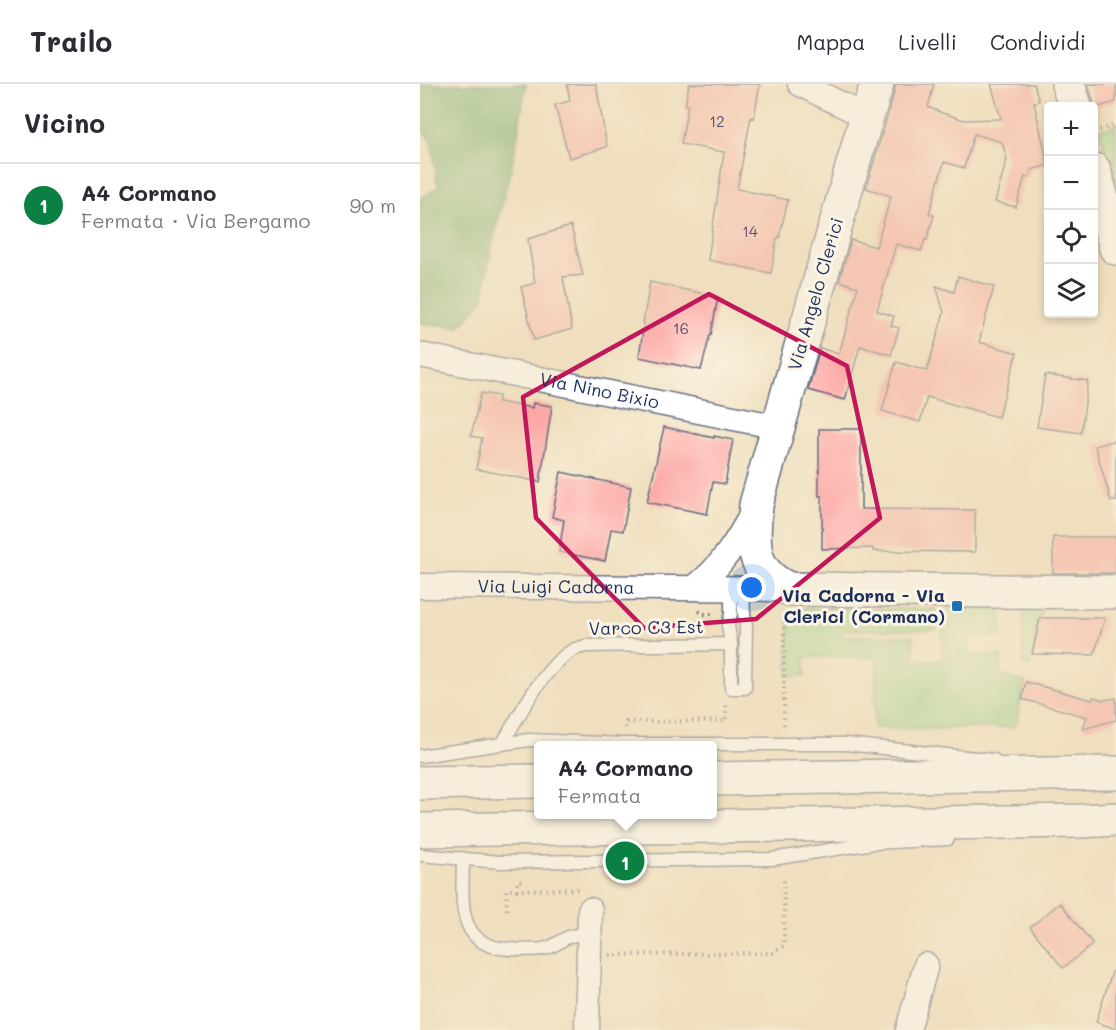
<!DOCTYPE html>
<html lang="it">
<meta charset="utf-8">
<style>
:root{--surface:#fff;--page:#f2f2f3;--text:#2b2b33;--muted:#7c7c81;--line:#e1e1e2;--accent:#0b8043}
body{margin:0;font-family:Mali,sans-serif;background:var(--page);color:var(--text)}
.controls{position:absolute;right:18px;top:18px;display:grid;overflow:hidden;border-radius:6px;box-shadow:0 3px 9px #0003}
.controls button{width:54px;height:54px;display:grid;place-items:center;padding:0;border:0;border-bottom:2px solid var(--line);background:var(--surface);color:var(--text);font:30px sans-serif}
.you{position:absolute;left:332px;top:504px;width:21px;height:21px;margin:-15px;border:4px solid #fff;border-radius:50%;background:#1a73e8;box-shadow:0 0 0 9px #1a73e833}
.badge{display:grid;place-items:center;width:39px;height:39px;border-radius:50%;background:var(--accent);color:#fff;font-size:20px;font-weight:700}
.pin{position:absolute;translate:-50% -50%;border:3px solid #fff;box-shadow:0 2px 6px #0006}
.popup{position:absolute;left:114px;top:657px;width:183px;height:78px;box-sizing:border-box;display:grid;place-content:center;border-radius:6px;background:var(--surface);filter:drop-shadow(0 2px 4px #0005);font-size:20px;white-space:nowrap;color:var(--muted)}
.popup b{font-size:22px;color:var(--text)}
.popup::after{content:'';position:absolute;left:50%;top:100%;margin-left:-12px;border:12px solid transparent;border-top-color:var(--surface)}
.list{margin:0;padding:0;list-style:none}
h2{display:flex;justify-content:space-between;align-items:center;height:78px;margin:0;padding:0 24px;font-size:26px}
h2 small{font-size:20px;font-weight:400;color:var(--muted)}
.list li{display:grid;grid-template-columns:39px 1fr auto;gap:18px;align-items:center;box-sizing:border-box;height:84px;padding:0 24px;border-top:2px solid var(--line)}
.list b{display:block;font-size:22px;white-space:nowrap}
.list p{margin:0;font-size:20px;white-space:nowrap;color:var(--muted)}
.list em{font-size:20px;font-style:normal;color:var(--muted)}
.icon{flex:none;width:33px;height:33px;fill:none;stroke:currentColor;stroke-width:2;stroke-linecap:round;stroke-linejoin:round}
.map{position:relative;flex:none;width:696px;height:946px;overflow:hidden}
header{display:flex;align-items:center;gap:36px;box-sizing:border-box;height:84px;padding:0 30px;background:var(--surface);border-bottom:2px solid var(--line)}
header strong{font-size:28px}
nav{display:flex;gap:33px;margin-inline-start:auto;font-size:21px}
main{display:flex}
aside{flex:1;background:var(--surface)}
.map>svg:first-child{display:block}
.green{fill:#90d087;stroke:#568072;stroke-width:1.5}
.forest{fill:#74b274;stroke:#487069;stroke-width:1.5}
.building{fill:#fda8a6}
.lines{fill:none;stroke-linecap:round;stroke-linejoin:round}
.lane-casing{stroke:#656d80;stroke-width:15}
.street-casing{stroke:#656d80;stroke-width:27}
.secondary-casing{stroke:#656d80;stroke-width:36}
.highway-casing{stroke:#656d80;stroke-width:36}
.path{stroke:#656d80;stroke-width:4;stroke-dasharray:1.5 4.5;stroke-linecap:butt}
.lane{stroke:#fff;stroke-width:12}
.street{stroke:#fff;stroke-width:24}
.secondary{stroke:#fff;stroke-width:33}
.highway{stroke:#fff;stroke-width:33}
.marked{fill:none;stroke:#c2185b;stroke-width:4.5;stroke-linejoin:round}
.poi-dot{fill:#1f6fb2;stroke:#fcf5e5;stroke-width:2}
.labels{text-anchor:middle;stroke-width:6;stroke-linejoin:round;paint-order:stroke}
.number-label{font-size:15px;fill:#544d70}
.street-label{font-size:18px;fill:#1b2f5e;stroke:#fcf5e5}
.poi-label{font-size:18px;font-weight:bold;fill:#1b2f5e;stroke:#fcf5e5;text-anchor:end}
</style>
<header>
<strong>Trailo</strong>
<nav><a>Mappa</a><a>Livelli</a><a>Condividi</a></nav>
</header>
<main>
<aside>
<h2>Vicino<small></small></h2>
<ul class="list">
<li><span class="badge">1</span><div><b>A4 Cormano</b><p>Fermata · Via Bergamo</p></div><em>90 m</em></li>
</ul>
</aside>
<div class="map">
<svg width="696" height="946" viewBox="0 0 696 946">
<rect width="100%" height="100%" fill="#fcf5e5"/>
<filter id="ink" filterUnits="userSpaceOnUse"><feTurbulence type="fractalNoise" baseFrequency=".0167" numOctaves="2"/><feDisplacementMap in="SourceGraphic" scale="12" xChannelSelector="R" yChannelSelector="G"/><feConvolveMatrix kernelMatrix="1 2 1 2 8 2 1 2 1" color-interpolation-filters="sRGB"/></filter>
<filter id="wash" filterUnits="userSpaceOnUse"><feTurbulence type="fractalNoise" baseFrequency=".008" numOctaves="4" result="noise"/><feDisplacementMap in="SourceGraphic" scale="24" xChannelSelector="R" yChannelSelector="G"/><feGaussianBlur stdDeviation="1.35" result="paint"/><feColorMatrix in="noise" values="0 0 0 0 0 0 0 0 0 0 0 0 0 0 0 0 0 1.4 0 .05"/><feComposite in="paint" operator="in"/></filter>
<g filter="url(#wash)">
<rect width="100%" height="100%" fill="#efdfbe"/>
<path class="green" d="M696 41V101L679 46Z
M378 524 516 525V546H422L421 552H493L494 575 522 576 523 525H581V553H548L551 571 581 572V591L605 598 595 643 505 645 454 644 457 573H385V592H368L369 533Z
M603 525H622L609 582 603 581Z"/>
<path class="forest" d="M0 0H106L94 72 71 165 63 216 39 243 0 239V115L18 103 11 57 0 44Z"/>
<g id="blocks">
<path class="building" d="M147 0H176L187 63 149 74 135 21 150 17Z
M269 0H340L334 34 331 33 317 105 368 116 359 154H357L351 189 288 176 304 68 261 60 268 21H265Z
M475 0H514L508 23 522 29 544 36 581 35 571 0H614L619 17 614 18 628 81 611 86 609 94 605 93 596 123 575 118 587 75 582 58 554 50 544 84 524 78 509 130 514 131 507 156 505 155 501 167 476 160 457 227 474 232 471 242 479 244 471 271 440 262 425 316 388 306 400 264 419 270 438 203 419 197 431 156 456 163 471 112 446 104 475 6Z
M668 0H696V18L674 24 673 16Z
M151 142 163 191 143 193 152 245 114 256 101 203 115 199 108 155Z
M538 192 574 203 559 258 597 269 578 333 507 313 500 338 462 327 476 278 507 287 524 228 516 202 534 208Z
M230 198 298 213 291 251H290L281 286 219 273 224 239H223Z
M625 291 668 297 661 349 617 343Z
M61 309 79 312 78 318 112 324 113 319 132 322 120 398 56 385 62 354 51 352Z
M244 343 294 354V352L313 356 305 400 293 398 287 430 227 418Z
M399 345H441V425L555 426V468L453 467V464L402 465V412H399Z
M696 356V417H691L675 362Z
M141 388 211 403 203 447 191 445 185 477 139 468 144 436 132 433Z
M633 453H696V489H633Z
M620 534H685L674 571 612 570Z
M606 598 672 616 673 613 683 616 696 614V636L663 645 667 633 602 615Z
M640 819 673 860 643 884 610 843Z
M692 888H696V945L676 938Z"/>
</g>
</g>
<g filter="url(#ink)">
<use href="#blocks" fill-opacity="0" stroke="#656d80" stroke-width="1.5"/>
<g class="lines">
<g class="lane-casing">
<path id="lane" d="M311 504V530L308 541 311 560V604H325L326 541 324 530 323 505
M82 660C99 632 124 582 153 566 157 564 162 563 166 562L311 560
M0 672 109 656 205 660H426L574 676
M0 771 80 778 352 775 454 759 528 755
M43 774C43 815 34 863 90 865 102 866 116 867 127 864 136 862 143 854 151 852 157 850 164 851 170 851"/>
</g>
<g class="street-casing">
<g id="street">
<path d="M380 0 447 33"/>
<path id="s1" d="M0 271 359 343"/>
<path id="s2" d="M0 502 369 505"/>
<path d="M274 504C301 484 319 455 334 426"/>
<path d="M167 946 170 826"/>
<path d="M488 946 506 881"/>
</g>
</g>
<g class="secondary-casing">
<path id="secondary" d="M457 0 441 52 336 421C333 458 329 488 369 505L696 508
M648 0 655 22
M674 86 696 164"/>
</g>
<g class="highway-casing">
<path id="highway" d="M292 695 696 689
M0 699 118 697
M0 746 660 737 696 735"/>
</g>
<path class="path" d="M674 48 696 41
M279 527 283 530H295
M364 641V529
M205 644 206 638 306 637V620
M101 797H97V806L160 805
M87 826 86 806H97
M190 871 352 869 364 862V796"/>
<use href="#lane" class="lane"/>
<use href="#street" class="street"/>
<use href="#secondary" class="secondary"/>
<use href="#highway" class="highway"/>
</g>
</g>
<path d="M0 0H696V946H0ZM289 210 427 282 460 434 336 535 224 544 116 434 103 313Z" fill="#efdfbe" fill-opacity=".55" fill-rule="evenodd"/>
<path class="marked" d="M289 210 427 282 460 434 336 535 224 544 116 434 103 313Z"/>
<rect class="poi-dot" x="531" y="516" width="12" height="12" rx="3"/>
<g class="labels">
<g class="number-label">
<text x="297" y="43">12</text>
<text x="330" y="153">14</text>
<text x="261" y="250">16</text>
</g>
<g class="street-label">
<text transform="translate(396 210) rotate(-74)" y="6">Via Angelo Clerici</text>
<text dy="6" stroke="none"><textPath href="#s1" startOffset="183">Via Nino Bixio</textPath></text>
<text dy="6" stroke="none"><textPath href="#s2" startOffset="136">Via Luigi Cadorna</textPath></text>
<text transform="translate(226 544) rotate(-1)" y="6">Varco C3 Est</text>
</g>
<g class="poi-label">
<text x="525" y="518">Via Cadorna - Via<tspan x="525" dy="21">Clerici (Cormano)</tspan></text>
</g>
</g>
</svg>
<div class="controls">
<button>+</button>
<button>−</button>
<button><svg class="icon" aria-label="locate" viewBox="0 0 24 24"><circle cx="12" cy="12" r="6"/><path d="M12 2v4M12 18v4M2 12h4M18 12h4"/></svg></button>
<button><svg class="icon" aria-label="layers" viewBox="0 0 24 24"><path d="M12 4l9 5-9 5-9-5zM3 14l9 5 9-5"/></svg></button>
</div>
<div class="you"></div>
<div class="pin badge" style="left:205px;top:777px">1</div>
<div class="popup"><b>A4 Cormano</b>Fermata</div>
</div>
</main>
